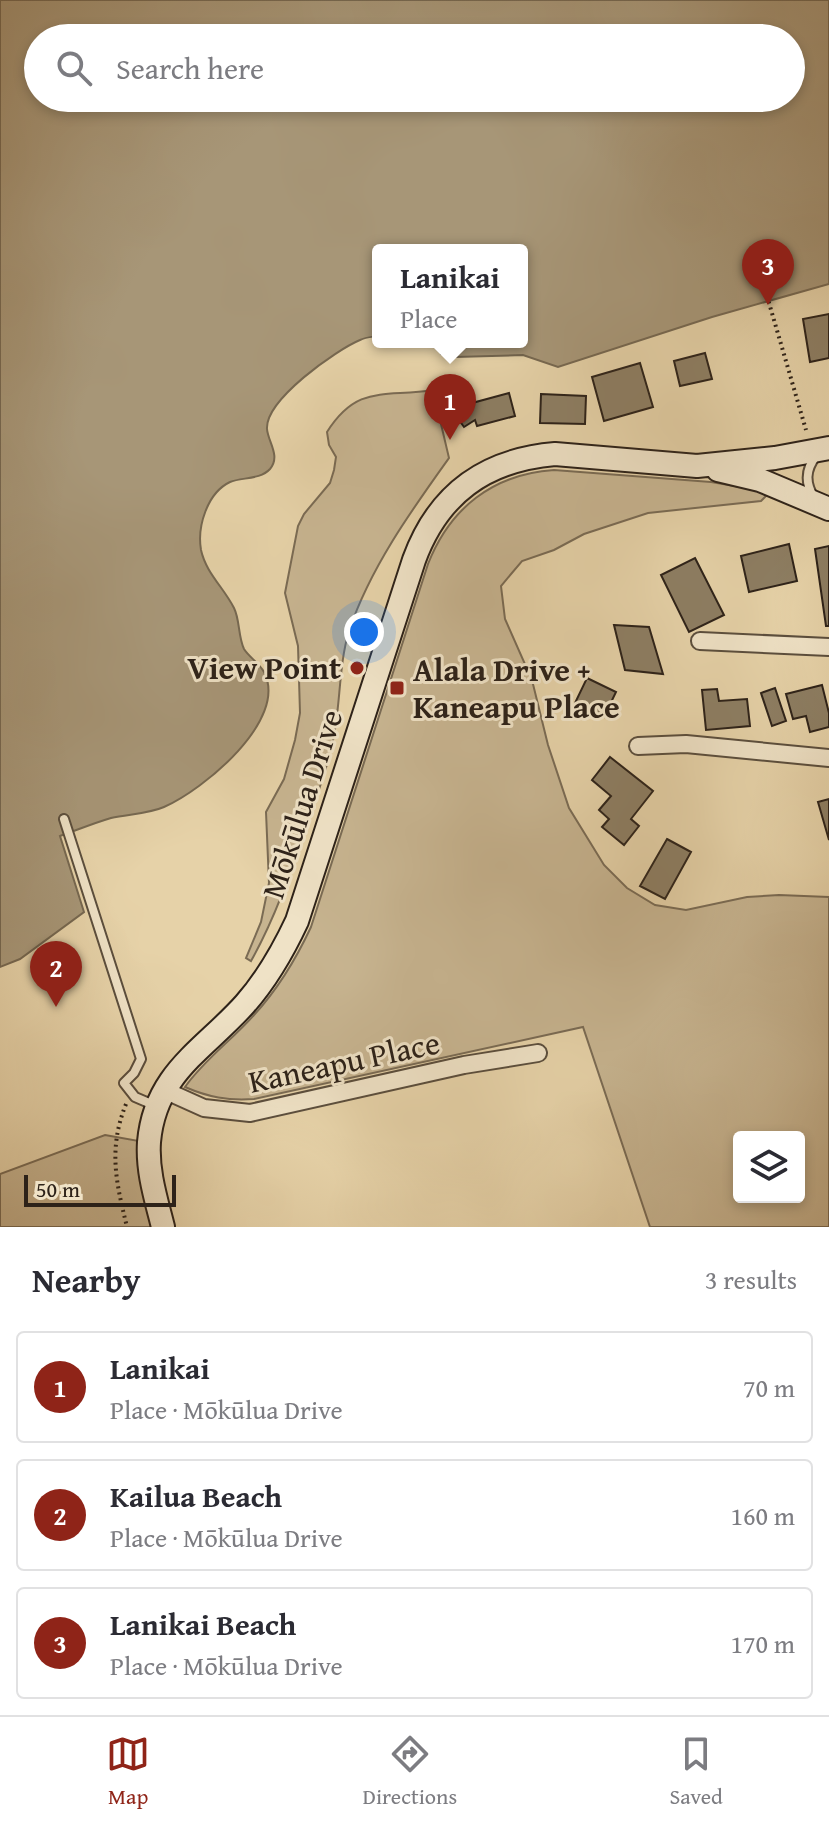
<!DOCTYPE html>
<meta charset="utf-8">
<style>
:root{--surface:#fff;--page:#f2f2f3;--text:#2b2b33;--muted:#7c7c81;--line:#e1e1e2;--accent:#8f2418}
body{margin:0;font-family:"Gentium Book Plus",serif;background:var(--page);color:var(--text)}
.controls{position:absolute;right:24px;bottom:24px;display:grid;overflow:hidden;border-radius:8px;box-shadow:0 4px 12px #0003}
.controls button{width:72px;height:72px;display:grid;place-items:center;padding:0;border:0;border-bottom:2px solid var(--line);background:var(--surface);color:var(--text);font:40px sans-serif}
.scale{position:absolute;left:24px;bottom:20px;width:152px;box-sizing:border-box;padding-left:8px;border:4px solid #2d2219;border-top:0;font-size:22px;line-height:28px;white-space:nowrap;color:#2d2219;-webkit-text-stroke:6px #efe2c6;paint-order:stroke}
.you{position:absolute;left:364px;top:632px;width:28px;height:28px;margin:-20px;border:6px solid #fff;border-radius:50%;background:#1a73e8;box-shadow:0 0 0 12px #1a73e833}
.badge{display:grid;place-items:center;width:52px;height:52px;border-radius:50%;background:var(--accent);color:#fff;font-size:26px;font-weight:700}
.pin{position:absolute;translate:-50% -66px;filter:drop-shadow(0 2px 4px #0008)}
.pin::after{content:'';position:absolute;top:42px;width:28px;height:24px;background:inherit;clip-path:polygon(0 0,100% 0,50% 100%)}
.popup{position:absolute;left:372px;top:244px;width:156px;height:104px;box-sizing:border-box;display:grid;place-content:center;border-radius:8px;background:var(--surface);filter:drop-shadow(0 2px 6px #0005);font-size:26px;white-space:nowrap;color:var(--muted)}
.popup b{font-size:30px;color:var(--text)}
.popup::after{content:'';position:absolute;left:50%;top:100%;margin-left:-16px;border:16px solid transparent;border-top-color:var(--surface)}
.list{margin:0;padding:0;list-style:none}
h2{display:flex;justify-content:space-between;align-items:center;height:104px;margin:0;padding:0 32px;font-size:34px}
h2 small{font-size:26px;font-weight:400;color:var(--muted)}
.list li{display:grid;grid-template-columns:52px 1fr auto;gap:24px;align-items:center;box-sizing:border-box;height:112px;margin:0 16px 16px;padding:0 16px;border:2px solid var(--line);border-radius:8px}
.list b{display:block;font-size:30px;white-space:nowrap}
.list p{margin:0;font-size:26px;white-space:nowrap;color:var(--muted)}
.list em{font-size:26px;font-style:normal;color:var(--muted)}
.icon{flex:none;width:44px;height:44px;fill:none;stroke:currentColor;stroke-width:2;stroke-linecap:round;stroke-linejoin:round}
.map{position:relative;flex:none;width:829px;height:1227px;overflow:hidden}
.search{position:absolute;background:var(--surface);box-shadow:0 4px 12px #0003;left:24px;right:24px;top:24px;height:88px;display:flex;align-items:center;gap:20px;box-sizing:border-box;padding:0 28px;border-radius:44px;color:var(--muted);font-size:30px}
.sheet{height:488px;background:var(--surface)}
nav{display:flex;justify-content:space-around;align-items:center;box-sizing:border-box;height:112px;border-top:2px solid var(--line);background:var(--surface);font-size:22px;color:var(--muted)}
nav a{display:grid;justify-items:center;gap:4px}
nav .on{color:var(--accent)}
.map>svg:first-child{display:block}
.green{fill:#c7b490;stroke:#7a6b54;stroke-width:2;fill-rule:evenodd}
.water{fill:#a79677;stroke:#766851;stroke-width:2;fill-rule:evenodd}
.building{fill:#8d7e63;stroke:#2d2219;stroke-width:2}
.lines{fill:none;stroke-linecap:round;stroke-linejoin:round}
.lane-casing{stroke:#5b4e3d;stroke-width:12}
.street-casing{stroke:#5b4e3d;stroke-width:20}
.secondary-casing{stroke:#2d2219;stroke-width:26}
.path{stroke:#2d2219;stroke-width:4;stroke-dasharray:2 4;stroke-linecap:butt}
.lane{stroke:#efe2c6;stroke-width:8}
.street{stroke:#efe2c6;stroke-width:16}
.secondary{stroke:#efe2c6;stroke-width:22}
.poi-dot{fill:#8f2418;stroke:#efe2c6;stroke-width:3}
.labels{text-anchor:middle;stroke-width:6;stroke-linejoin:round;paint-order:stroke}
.poi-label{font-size:32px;font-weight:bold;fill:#2d2219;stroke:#efe2c6;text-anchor:end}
.street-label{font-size:32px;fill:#2d2219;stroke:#efe2c6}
</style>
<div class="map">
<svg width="829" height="1227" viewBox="0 0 829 1227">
<rect width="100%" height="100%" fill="#e6d2a8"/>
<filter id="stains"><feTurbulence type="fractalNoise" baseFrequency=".0025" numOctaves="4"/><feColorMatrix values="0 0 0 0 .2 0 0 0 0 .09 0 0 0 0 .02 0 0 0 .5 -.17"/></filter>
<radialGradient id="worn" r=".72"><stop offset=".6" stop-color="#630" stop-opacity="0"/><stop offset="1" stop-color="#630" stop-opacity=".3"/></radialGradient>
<path class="green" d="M433 390 449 458C411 511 370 568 349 631 338 667 341 708 332 745 327 769 318 792 310 815 293 865 277 915 251 961L246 958 261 922 269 883 266 812 284 779 295 740 300 713 298 646 285 593 298 526 304 514 330 483 334 470 336 457 329 445 327 432C358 383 386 398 433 390Z
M554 470 711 482 770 492 761 501 648 513 584 534 554 550 522 561 501 586 505 619 532 680 548 745 569 808 604 865 627 888 655 905 686 910 747 897 779 895 829 897V1227H650L583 1027 254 1099C228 1101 208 1097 185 1087 204 1060 232 1040 254 1015 278 989 296 959 311 927L428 564C450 508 493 474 554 470ZM739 1137H799V1197H739Z
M105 1135 139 1141 153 1227H0V1174Z"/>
<path class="water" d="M0 0H829V284L712 317 558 367 523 355 455 357 441 354 440 342H522V250H378V336C372 337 366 337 360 340 336 350 265 400 267 429 268 442 281 456 270 469 260 480 242 477 230 482 207 493 197 527 201 550 206 573 224 588 234 608 240 620 238 636 244 649 249 657 259 663 264 672 289 720 203 790 164 807 148 814 128 814 111 818 94 823 77 830 60 836L84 912 20 959 0 967ZM38 38H791V98H38Z"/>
<path class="building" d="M829 314V358L810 362 803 319Z
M705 353 712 379 680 386 674 361Z
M640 363 653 407 604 421 592 377Z
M509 393 515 416 477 426 475 420 464 427 449 406 466 395 472 403Z
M541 394 586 396 585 424 540 423Z
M789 544 797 581 749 592 741 556Z
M829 546V626H826L815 549Z
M695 558 724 615 689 632 661 575Z
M614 625 649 627 663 674 625 670Z
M587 678 616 692 604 717 575 703Z
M822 685 829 713V727L810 732 806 716 793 719 786 694Z
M775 688 786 721 772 726 761 693Z
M717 689 719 701 747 699 750 726 706 730 702 690Z
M610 757 653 791 631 819 639 826 624 845 602 827 609 819 599 810 611 796 592 780Z
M829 799V840L818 802Z
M667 839 691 852 665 899 640 886Z"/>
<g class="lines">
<g class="lane-casing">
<path id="lane" d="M814 498C805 483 805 470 816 456
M64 819 141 1059 134 1073 124 1083 135 1097 156 1106"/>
</g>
<g class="street-casing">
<path id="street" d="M700 641 829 647
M638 746 686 744 829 758
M164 1090 204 1108 250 1113 464 1065 538 1053"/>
</g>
<g class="secondary-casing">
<path id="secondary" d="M718 470 760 480 829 509
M163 1227C156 1199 147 1171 149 1142 155 1073 204 1050 245 1004 267 979 283 951 297 921L414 560C438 494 485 460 555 454L697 466 775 458 829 448"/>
</g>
<path class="path" d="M767 296 806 430
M126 1104C108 1149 116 1182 127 1227"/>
<use href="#lane" class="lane"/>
<use href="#street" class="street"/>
<use href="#secondary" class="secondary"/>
</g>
<g class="poi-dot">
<circle cx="357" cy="668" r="8"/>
<rect x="389" y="680" width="16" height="16" rx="4"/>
</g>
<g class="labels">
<g class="poi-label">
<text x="341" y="679">View Point</text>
<text x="413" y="681" text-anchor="start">Alala Drive +<tspan x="413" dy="37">Kaneapu Place</tspan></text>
</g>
<g class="street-label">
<text transform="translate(302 804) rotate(-72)" y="11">Mōkūlua Drive</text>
<text transform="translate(344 1062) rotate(-12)" y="11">Kaneapu Place</text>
</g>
</g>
<rect width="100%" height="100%" filter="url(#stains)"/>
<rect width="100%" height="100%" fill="url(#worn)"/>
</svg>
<div class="controls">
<button><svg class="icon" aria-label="layers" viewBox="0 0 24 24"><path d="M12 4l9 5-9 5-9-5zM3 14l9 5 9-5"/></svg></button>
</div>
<div class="scale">50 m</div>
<div class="you"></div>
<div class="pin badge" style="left:450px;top:440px">1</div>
<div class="popup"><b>Lanikai</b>Place</div>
<div class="pin badge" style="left:56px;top:1007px">2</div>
<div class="pin badge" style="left:768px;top:305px">3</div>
<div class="search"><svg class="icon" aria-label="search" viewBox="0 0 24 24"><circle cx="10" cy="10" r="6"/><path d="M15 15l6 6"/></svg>Search here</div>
</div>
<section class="sheet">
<h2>Nearby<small>3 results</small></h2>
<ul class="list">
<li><span class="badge">1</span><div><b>Lanikai</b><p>Place · Mōkūlua Drive</p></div><em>70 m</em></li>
<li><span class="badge">2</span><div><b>Kailua Beach</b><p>Place · Mōkūlua Drive</p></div><em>160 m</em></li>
<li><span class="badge">3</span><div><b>Lanikai Beach</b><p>Place · Mōkūlua Drive</p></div><em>170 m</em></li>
</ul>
</section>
<nav>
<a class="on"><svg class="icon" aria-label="map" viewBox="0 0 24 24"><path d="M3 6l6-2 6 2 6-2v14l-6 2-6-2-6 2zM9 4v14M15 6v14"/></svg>Map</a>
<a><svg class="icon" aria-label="directions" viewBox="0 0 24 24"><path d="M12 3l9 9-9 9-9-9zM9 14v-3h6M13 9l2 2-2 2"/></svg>Directions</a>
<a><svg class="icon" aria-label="saved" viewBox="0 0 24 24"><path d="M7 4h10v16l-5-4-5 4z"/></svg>Saved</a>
</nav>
